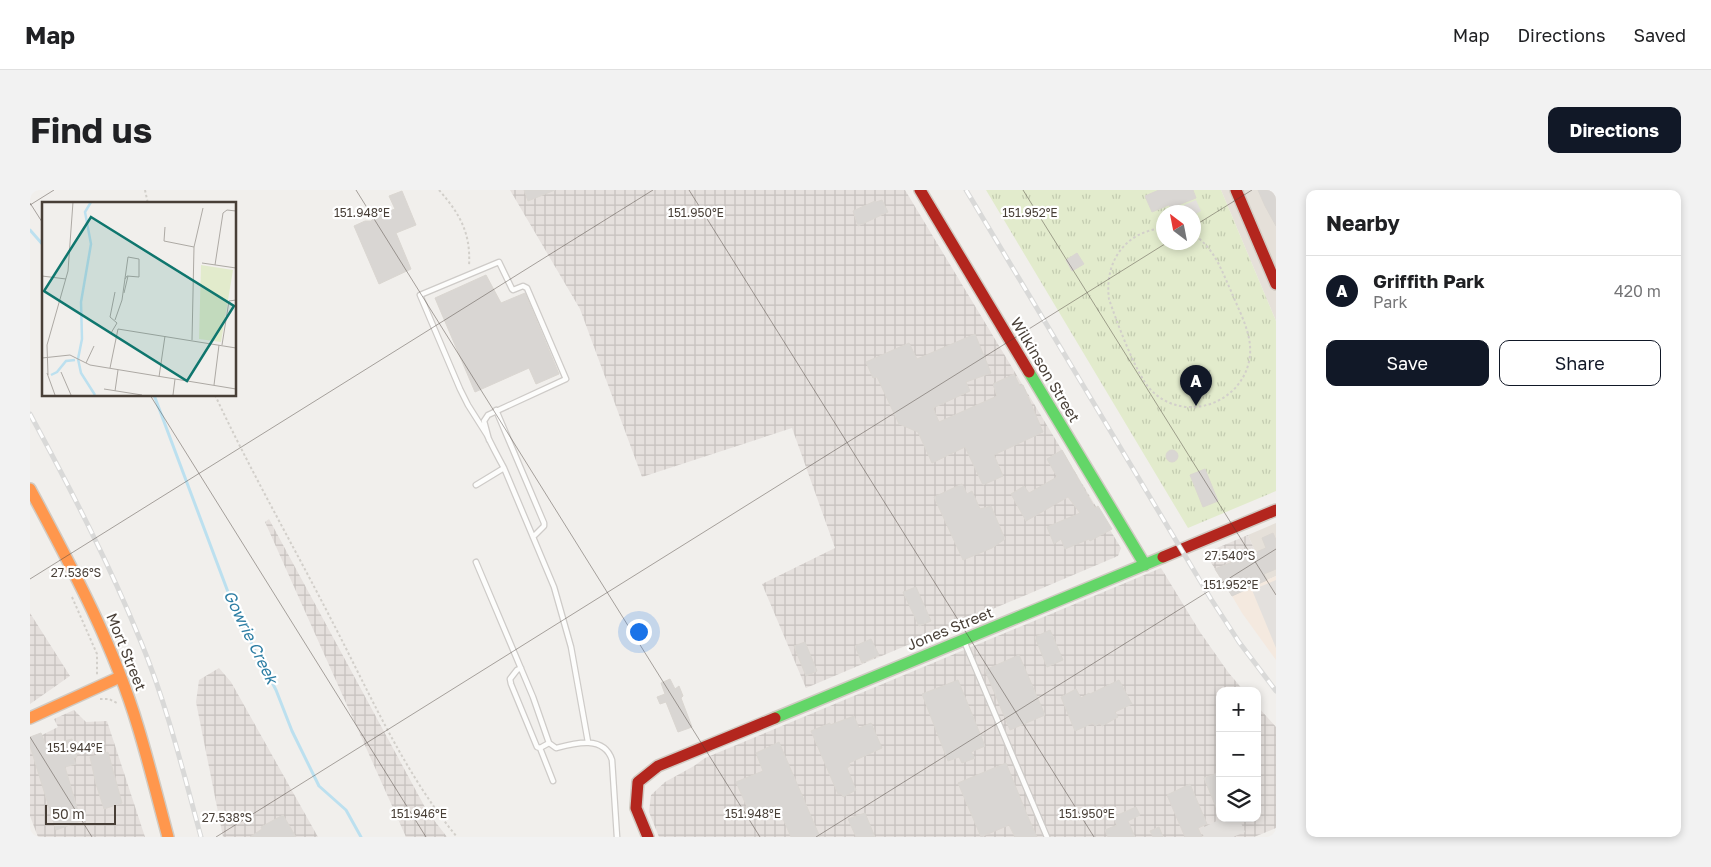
<!DOCTYPE html>
<meta charset="utf-8">
<style>
:root{--surface:#fff;--page:#f2f2f2;--text:#202124;--muted:#757577;--line:#e0e0e0;--accent:#111827}
body{margin:0;font-family:"Golos Text",sans-serif;background:var(--page);color:var(--text)}
.controls{position:absolute;right:15px;bottom:15px;display:grid;overflow:hidden;border-radius:10px;box-shadow:0 2px 8px #0003}
.controls button{width:45px;height:45px;display:grid;place-items:center;padding:0;border:0;border-bottom:1px solid var(--line);background:var(--surface);color:var(--text);font:25px sans-serif}
.compass{position:absolute;left:1126px;top:15px;width:45px;height:45px;border-radius:50%;background:var(--surface);box-shadow:0 2px 8px #0003;rotate:328deg}
.scale{position:absolute;left:15px;bottom:12px;width:71px;box-sizing:border-box;padding-left:5px;border:2px solid #483f37;border-top:0;font-size:14px;line-height:18px;white-space:nowrap;color:#483f37;-webkit-text-stroke:4px #fff;paint-order:stroke}
.you{position:absolute;left:608px;top:441px;width:18px;height:18px;margin:-12px;border:4px solid #fff;border-radius:50%;background:#1a73e8;box-shadow:0 0 0 8px #1a73e833}
.badge{display:grid;place-items:center;width:32px;height:32px;border-radius:50%;background:var(--accent);color:#fff;font-size:16px;font-weight:700}
.pin{position:absolute;translate:-50% -41px;filter:drop-shadow(0 1px 2px #0008)}
.pin::after{content:'';position:absolute;top:26px;width:18px;height:15px;background:inherit;clip-path:polygon(0 0,100% 0,50% 100%)}
.list{margin:0;padding:0;list-style:none}
h2{display:flex;justify-content:space-between;align-items:center;height:65px;margin:0;padding:0 20px;font-size:21px}
h2 small{font-size:16px;font-weight:400;color:var(--muted)}
.list li{display:grid;grid-template-columns:32px 1fr auto;gap:15px;align-items:center;box-sizing:border-box;height:70px;padding:0 20px;border-top:1px solid var(--line)}
.list b{display:block;font-size:19px;white-space:nowrap}
.list p{margin:0;font-size:16px;white-space:nowrap;color:var(--muted)}
.list em{font-size:16px;font-style:normal;color:var(--muted)}
.actions{display:flex;gap:10px;padding:15px 20px}
.actions a{flex:1;padding:11px 0;border:1px solid var(--accent);border-radius:10px;text-align:center;font-size:18px;color:var(--accent)}
.actions .main{background:var(--accent);color:#fff}
.icon{flex:none;width:28px;height:28px;fill:none;stroke:currentColor;stroke-width:2;stroke-linecap:round;stroke-linejoin:round}
.map{position:relative;flex:none;width:1246px;height:647px;overflow:hidden;border-radius:10px}
header{display:flex;align-items:center;gap:30px;box-sizing:border-box;height:70px;padding:0 25px;background:var(--surface);border-bottom:1px solid var(--line)}
header strong{font-size:24px}
nav{display:flex;gap:28px;margin-inline-start:auto;font-size:18px}
.intro{display:flex;align-items:center;justify-content:space-between;box-sizing:border-box;height:120px;padding:0 30px}
h1{margin:0;font-size:35px}
.button{padding:12px 22px;border-radius:10px;background:var(--accent);color:#fff;font-size:18px;font-weight:700}
main{display:flex;gap:30px;padding:0 30px}
aside{flex:1;background:var(--surface);border-radius:10px;box-shadow:0 2px 8px #0003}
.map>svg:first-child{display:block}
.residential{fill:#e5e0d9}
.commercial{fill:#f4e9df}
.industrial{fill:url(#industrial-grid)}
.park{fill:url(#park-tufts);fill-rule:evenodd}
.parking{fill:#e3e0dd}
.lines{fill:none;stroke-linecap:round;stroke-linejoin:round}
.stream{stroke:#bce0ef;stroke-width:3}
.building{fill:#d9d6d3;stroke:#dad6d1}
.lane-casing{stroke:#cecbc8;stroke-width:7}
.fast-casing{stroke:#d1cbc3;stroke-width:14}
.slow-casing{stroke:#d1cbc3;stroke-width:14}
.jam-casing{stroke:#d1cbc3;stroke-width:14}
.path{stroke:#d2cfca;stroke-width:2;stroke-dasharray:2.5 2.5;stroke-linecap:butt}
.lane{stroke:#fdfdfc;stroke-width:4.5}
.fast{stroke:#63d668;stroke-width:11}
.slow{stroke:#ff974d;stroke-width:11}
.jam{stroke:#b3261e;stroke-width:11}
.rail-casing{stroke:#d9d9d8;stroke-width:5}
.rail{stroke:#fff;stroke-width:3;stroke-dasharray:9;stroke-linecap:butt}
.ticks{fill:none;stroke:#483f37;stroke-width:1;stroke-opacity:0.45}
.labels{text-anchor:middle;stroke-width:4.5;stroke-linejoin:round;paint-order:stroke}
.street-label{font-size:15px;fill:#483f37;stroke:#fff}
.water-label{font-size:16px;font-style:italic;fill:#2d7ea4;stroke:#fff}
.inset-river{fill:none;stroke:#bce0ef;stroke-width:2.5}
.inset-road{fill:none;stroke:#ada9a4;stroke-width:1}
.view{fill:#0f766e;fill-opacity:0.15;stroke:#0f766e;stroke-width:2.5}
.inset-edge{fill:none;stroke:#483f37;stroke-width:2.5}
.ticks-label{font-size:12px;text-anchor:middle;fill:#483f37;stroke:#fff;stroke-width:4.5;stroke-linejoin:round;paint-order:stroke}
</style>
<header>
<strong>Map</strong>
<nav><a>Map</a><a>Directions</a><a>Saved</a></nav>
</header>
<div class="intro"><h1>Find us</h1><a class="button">Directions</a></div>
<main>
<div class="map">
<svg width="1246" height="647" viewBox="0 0 1246 647">
<defs>
<pattern id="industrial-grid" width="8" height="8" patternUnits="userSpaceOnUse" patternTransform="scale(1.25)"><rect width="8" height="8" fill="#e5e0dd"/><path d="M0 4h8M4 0v8" fill="none" stroke="#c6c1be"/></pattern>
<pattern id="park-tufts" width="24" height="20" patternUnits="userSpaceOnUse" patternTransform="scale(1.25)"><rect width="24" height="20" fill="#e2ebcc"/><path d="M3 7l-1-3M5 7V3M7 7l1-3M15 17l-1-3M17 17v-4M19 17l1-3" fill="none" stroke="#c3cbb0"/></pattern>
</defs>
<rect width="100%" height="100%" fill="#f1efec"/>
<path class="residential" d="M1191 0H1246V131Z
M1246 333V386L1237 390 1218 345Z"/>
<path class="commercial" d="M1246 386V470L1212 423 1202 406Z"/>
<path class="industrial" d="M480 0H875L1091 358 1088 366 776 498 732 394 805 358 762 238 612 287 550 119Z
M239 329 397 621 417 647H376L235 332Z
M1218 345 1237 390 1202 406 1175 363Z
M1131 378 1170 442 1198 482 1214 501H1190V628H1227V516L1246 537V638L1224 647H629L619 622 621 605 635 592 664 576 675 568Z
M0 423 40 486 0 514Z
M189 478 201 492 288 647H193L166 512 169 490Z
M44 520 56 532 77 531 115 647H8L0 626V551L28 537 24 529Z"/>
<path class="park" d="M956 0H1191L1246 131V301L1158 338ZM1134 22H1164V52H1134Z"/>
<path class="parking" d="M1166 10 1171 21 1164 25V22H1157L1154 15Z
M1246 390V458L1222 400Z
M1193 628H1209L1215 642 1203 647H1174L1170 639Z"/>
<g class="lines">
<path class="stream" d="M0 40 14 56
M124 205 207 426 246 500 262 541 289 596 316 620 331 647"/>
</g>
<path class="building" d="M494 0H525L498 11Z
M1129 0H1163L1166 8 1141 18 1139 15 1122 22 1115 6Z
M1228 0H1246V36L1235 16Z
M372 1 386 35 366 43 381 79 349 94 324 36 335 31H341L346 26 365 19 359 6Z
M852 10 858 22 828 36 823 21 845 11 846 12Z
M1047 63 1054 74 1042 81 1036 70Z
M456 85 471 113 495 103 529 184 506 194 499 178 445 202 405 108Z
M945 144 961 183 936 192 940 201 903 218 909 232 967 206 963 194 984 184 990 196 993 195 1013 242 964 265 973 286 953 295 935 257 902 273 888 242 869 234 847 187 843 188 836 172 879 153 887 169Z
M1136 266a6 6 0 1 1 12 0a6 6 0 1 1-12 0Z
M1032 260 1065 318 1068 316 1082 339 1060 351 1059 349 1035 359 1031 349 1024 354 1017 337 1050 323 1038 307 996 331 981 304 994 296 999 303 1027 287 1017 269Z
M1175 279 1188 311 1173 317 1160 285Z
M932 294 937 304 942 301 950 319 961 316 975 349 962 358 933 370 904 307Z
M1243 343 1246 350V379L1234 384 1237 390 1202 406 1185 379 1236 358 1232 348Z
M886 397 901 431 889 436 873 402Z
M1020 440 1033 470 1017 477 1005 447Z
M841 449 849 465 832 473 825 456Z
M775 452 787 481 776 486 764 456Z
M989 465 1015 525 980 540 955 480Z
M640 489 645 499 649 496 653 506 651 508 662 537 648 542 636 512 630 514 627 507 635 504 631 493Z
M928 490 955 556 941 562 945 568 932 573 929 567 918 571 892 504Z
M1089 490 1102 514 1085 522 1088 527 1072 536 1070 533 1065 536 1063 533 1045 541 1031 507 1046 499 1051 508 1059 503 1060 504Z
M824 526 829 538 841 533 852 558 819 573 820 576 817 578 826 600 813 607 811 603 808 604 781 541 800 533V535Z
M11 543 16 556 42 549 47 567 43 568 46 574 35 577 51 631 26 640 0 556V547Z
M749 552 790 647H761L747 615 721 626 706 592 733 581 726 563Z
M78 562 92 613 74 619 66 594 60 567Z
M976 573 998 627 1007 647H985L979 635 951 647 928 593Z
M1190 582V627L1174 588Z
M1160 594 1177 634 1168 638 1172 647H1155L1137 605Z
M1106 617 1110 625 1098 631 1105 647H1078L1075 640 1087 635 1083 627Z
M835 623 845 647H826L818 629Z
M253 625 266 647H220L232 639 231 637Z
M1129 637 1133 647H1123L1120 641Z"/>
<g class="lines">
<g class="lane-casing">
<path id="lane" d="M466 220 514 333V336L503 347
M459 250 454 231 458 225 536 189 497 98 493 96 483 100 482 99 469 72 390 105 430 199 438 215 457 245C462 256 468 267 474 278L524 397 541 457 558 552
M446 295 474 278
M446 372 503 507 519 553 526 558C545 553 574 545 582 570L587 647
M934 451 1017 647
M491 478 487 480 480 489 481 494 507 557 510 558 519 553
M510 558 523 591"/>
</g>
<g class="fast-casing">
<path id="fast" d="M999 182 1115 375
M745 528 1133 367"/>
</g>
<g class="slow-casing">
<path id="slow" d="M0 299C41 376 83 453 108 537 119 573 128 610 138 647
M0 528 90 487"/>
</g>
<g class="jam-casing">
<path id="jam" d="M890 0 999 182
M1206 0 1246 94
M1133 367 1246 320
M618 647 606 618 608 592 628 576 745 528"/>
</g>
<path class="path" d="M115 0 118 14
M409 0C430 24 441 43 439 76
M1134 38C1095 41 1074 72 1079 109 1086 130 1106 184 1120 199 1153 235 1215 214 1220 165 1222 143 1209 121 1201 101 1191 79 1184 58 1164 45
M185 205C221 282 263 355 302 431 340 504 374 583 427 647
M42 407 67 464V485
M70 509H79L87 513"/>
<use href="#lane" class="lane"/>
<use href="#fast" class="fast"/>
<use href="#slow" class="slow"/>
<use href="#jam" class="jam"/>
<g class="rail-casing">
<path id="rail" d="M936 0 1181 409 1209 452 1246 501
M0 224C40 298 79 373 111 452 137 515 153 581 171 647"/>
</g>
<use href="#rail" class="rail"/>
</g>
<path class="ticks" d="M326 0 730 647M659 0 1064 647M993 0 1246 405M0 13 14 35M0 15 24 0M1164 36 1222 0M120 205 396 647M0 389 623 0M0 547 62 647M186 647 1138 52M786 647 1246 359"/>
<g class="labels">
<g class="street-label">
<text transform="translate(1015 180) rotate(59)" y="5">Wilkinson Street</text>
<text transform="translate(920 439) rotate(-22)" y="5">Jones Street</text>
<text transform="translate(96 462) rotate(68)" y="5">Mort Street</text>
</g>
<g class="water-label">
<text transform="translate(221 447) rotate(64)" y="6">Gowrie Creek</text>
</g>
</g>
<g transform="translate(12 12)">
<rect width="194" height="194" fill="#f1efec"/>
<path d="M159 63 191 68 179 140 157 137Z" fill="#e2ebcc"/>
<path class="inset-river" d="M49 0 43 10 49 42 39 100 40 137 36 157 39 171 53 193M9 173 15 170 24 159 33 158"/>
<path class="inset-road" d="M123 25 122 39 152 45M160 61 194 66M173 63 181 11 185 8 194 9M0 74 24 77M73 90 68 115 75 121 69 131 73 134M82 91 86 74M73 118 80 98 86 55 97 57V75L85 74 83 77M150 138 152 45 161 6M180 143 187 99 194 98M0 156 28 153 48 163 194 187M44 161 52 144M68 166 76 127 194 146M19 170 29 193M5 171 13 193M6 173 5 143 26 69 31 0M117 175 123 134M172 183 177 143M62 187 100 193M73 189 76 168M131 193 133 177"/>
<path class="view" d="M49 15 192 104 145 179 2 89Z"/>
<rect width="194" height="194" class="inset-edge"/>
</g>
<g class="ticks-label">
<text x="1000" y="27">151.952°E</text>
<text x="332" y="27">151.948°E</text>
<text x="666" y="27">151.950°E</text>
<text x="1200" y="370">27.540°S</text>
<text x="46" y="387">27.536°S</text>
<text x="1201" y="399">151.952°E</text>
<text x="45" y="562">151.944°E</text>
<text x="389" y="628">151.946°E</text>
<text x="723" y="628">151.948°E</text>
<text x="1057" y="628">151.950°E</text>
<text x="197" y="632">27.538°S</text>
</g>
</svg>
<div class="controls">
<button>+</button>
<button>−</button>
<button><svg class="icon" aria-label="layers" viewBox="0 0 24 24"><path d="M12 4l9 5-9 5-9-5zM3 14l9 5 9-5"/></svg></button>
</div>
<svg class="compass" viewBox="-18 -18 36 36"><path d="M0-13l5 13h-10z" fill="#e53935"/><path d="M0 13l5-13h-10z" fill="#757577"/></svg>
<div class="scale">50 m</div>
<div class="you"></div>
<div class="pin badge" style="left:1166px;top:216px">A</div>
</div>
<aside>
<h2>Nearby<small></small></h2>
<ul class="list">
<li><span class="badge">A</span><div><b>Griffith Park</b><p>Park</p></div><em>420 m</em></li>
</ul>
<div class="actions"><a class="main">Save</a><a>Share</a></div>
</aside>
</main>
